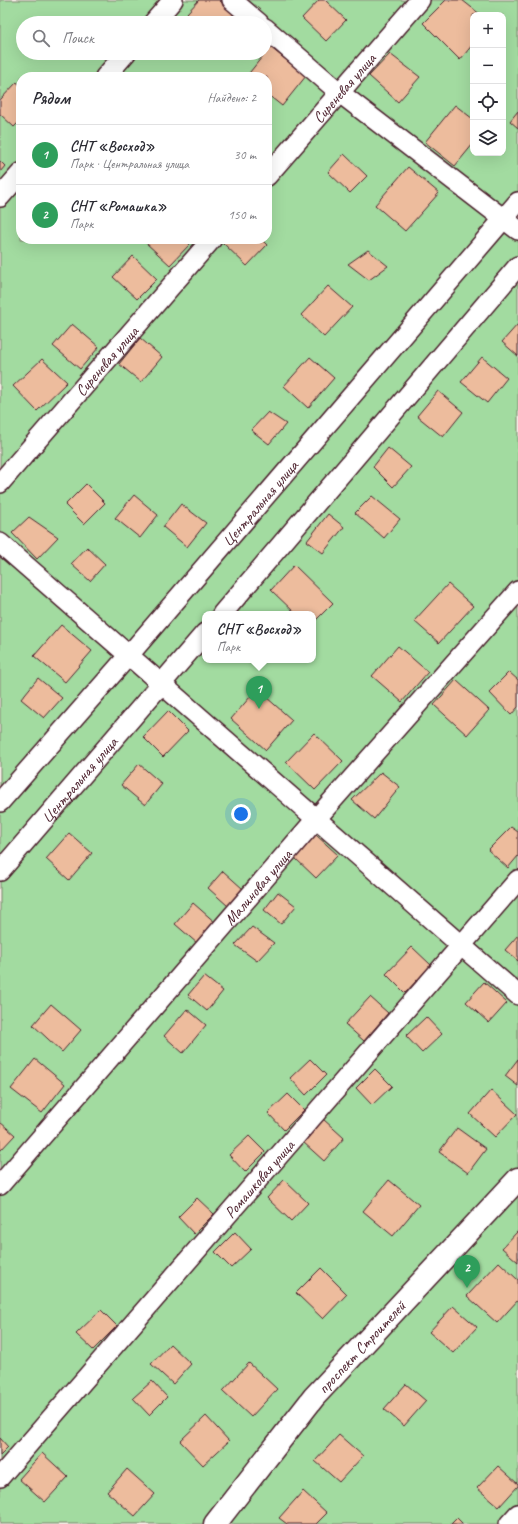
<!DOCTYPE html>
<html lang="ru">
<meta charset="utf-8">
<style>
:root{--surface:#fff;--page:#f7f7f7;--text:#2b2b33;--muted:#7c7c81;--line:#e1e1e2;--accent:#2563eb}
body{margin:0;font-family:Caveat,sans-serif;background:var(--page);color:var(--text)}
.controls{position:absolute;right:12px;top:12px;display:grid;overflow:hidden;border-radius:8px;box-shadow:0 4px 16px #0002}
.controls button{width:36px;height:36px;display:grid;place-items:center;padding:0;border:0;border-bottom:1px solid var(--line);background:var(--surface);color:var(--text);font:20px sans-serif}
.you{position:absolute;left:241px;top:814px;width:14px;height:14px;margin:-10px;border:3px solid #fff;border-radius:50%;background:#1a73e8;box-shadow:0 0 0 6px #1a73e833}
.badge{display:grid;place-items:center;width:26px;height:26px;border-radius:50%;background:var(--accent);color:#fff;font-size:13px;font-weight:700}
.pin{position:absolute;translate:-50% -33px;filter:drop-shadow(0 1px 2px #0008)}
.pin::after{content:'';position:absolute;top:21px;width:14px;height:12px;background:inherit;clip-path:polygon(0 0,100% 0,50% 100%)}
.popup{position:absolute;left:202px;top:611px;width:114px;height:52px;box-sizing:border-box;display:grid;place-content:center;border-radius:8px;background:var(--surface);filter:drop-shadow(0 1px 3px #0005);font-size:13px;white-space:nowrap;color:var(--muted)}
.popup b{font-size:15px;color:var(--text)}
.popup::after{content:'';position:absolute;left:50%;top:100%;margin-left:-8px;border:8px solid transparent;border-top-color:var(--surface)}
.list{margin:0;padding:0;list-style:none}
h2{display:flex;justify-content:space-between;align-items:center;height:52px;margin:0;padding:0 16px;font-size:17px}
h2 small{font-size:13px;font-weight:400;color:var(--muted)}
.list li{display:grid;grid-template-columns:26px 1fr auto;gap:12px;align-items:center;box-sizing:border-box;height:60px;padding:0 16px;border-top:1px solid var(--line)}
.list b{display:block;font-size:15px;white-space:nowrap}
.list p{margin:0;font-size:13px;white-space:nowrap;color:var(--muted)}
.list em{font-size:13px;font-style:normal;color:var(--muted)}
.icon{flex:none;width:22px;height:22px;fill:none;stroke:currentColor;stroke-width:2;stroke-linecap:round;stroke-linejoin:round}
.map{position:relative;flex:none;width:518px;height:1524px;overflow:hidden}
.search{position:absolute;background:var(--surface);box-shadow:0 4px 16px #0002;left:16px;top:16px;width:256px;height:44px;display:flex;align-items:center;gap:10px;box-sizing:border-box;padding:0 14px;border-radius:22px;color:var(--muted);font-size:15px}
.panel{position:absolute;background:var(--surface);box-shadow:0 4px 16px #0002;left:16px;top:72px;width:256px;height:172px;border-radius:16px}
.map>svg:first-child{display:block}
.green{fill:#a2dba0;stroke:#767d66;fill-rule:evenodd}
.building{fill:#edbc9d;stroke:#4a1f2b}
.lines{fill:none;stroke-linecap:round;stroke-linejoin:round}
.street-casing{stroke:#4a1f2b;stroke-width:22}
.secondary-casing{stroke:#4a1f2b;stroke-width:25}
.street{stroke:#fff;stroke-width:19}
.secondary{stroke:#fff;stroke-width:22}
.labels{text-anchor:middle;stroke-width:3;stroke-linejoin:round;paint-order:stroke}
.street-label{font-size:16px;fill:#4a1f2b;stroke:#fff}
</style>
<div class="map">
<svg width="518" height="1524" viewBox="0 0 518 1524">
<rect width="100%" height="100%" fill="#fbf2eb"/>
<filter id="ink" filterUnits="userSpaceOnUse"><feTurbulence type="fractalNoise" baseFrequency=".025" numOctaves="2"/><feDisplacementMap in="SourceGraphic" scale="8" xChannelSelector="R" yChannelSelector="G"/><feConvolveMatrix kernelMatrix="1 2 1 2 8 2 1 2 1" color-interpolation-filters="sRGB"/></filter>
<g filter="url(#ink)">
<path class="green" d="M0 0H518V1524H0ZM473 15H503V153H473ZM23 23H265V53H23ZM21 77H267V239H21ZM205 614H313V660H205Z"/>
<path class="building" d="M199 0H219L234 14 226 23H198L187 13Z
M319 0H325L346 20 326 41 302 18Z
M446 0H462L481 15H473V44L460 60 423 23Z
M270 47 306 76 282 106 267 94V77H246Z
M390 54 420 77 398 102 369 76Z
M17 82 21 87V120L14 127 0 114V100Z
M455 105 473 119V144L455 166 425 142Z
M518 111V128L510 121Z
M344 154 367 176 350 193 328 172Z
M0 161 5 166 0 172Z
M408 167 439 193 405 231 375 205Z
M149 239H184L190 244 170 265 146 243Z
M227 239H261L267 245 247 266 223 243Z
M368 250 388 266 369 280 348 264Z
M133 256 157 279 137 299 113 277Z
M328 286 352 307 324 337 301 315Z
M72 324 99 347 80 369 53 346Z
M518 324V356L502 342Z
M140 338 162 357 141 382 119 364Z
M310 357 334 378 308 408 284 386Z
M482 357 507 378 487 403 461 382Z
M42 359 67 382 37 411 13 386Z
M438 391 463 412 443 437 417 416Z
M268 412 286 424 269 444 251 430Z
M388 448 411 467 393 487 373 467Z
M86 484 105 503 84 524 65 505Z
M134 495 158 515 140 538 115 518Z
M372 496 400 519 384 538 355 513Z
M181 504 206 523 187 547 163 527Z
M328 514 344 527 323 553 307 541Z
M29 517 58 537 37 559 12 533Z
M87 547 105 564 90 581 71 564Z
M294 565 333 603 313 623V614H296L271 590Z
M448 584 473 606 439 643 414 621Z
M61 625 92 651 65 682 34 656Z
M398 646 428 672 402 702 372 676Z
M509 672 518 680V707L511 715 489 692Z
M38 678 62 698 44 718 21 699Z
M456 680 489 710 467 735 434 705Z
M257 689 292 720 266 750 231 719Z
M168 711 188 731 163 757 143 737Z
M314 733 343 761 315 790 286 762Z
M139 764 162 784 145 805 121 785Z
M381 772 400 787 374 819 352 800Z
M511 827 518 832V856L508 868 488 850Z
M69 833 92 853 69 880 46 859Z
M316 835 338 855 316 878 295 858Z
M223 871 243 889 228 906 208 888Z
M278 892 296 906 281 924 264 910Z
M193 903 217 924 198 944 175 924Z
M252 927 274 943 257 961 235 945Z
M518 935V961L505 950Z
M412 947 431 965 405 993 386 974Z
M204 976 223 991 207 1011 188 995Z
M484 982 507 1003 489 1023 466 1002Z
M370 997 388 1013 364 1041 345 1024Z
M51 1004 81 1030 62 1052 33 1025Z
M187 1009 206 1025 183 1053 164 1036Z
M426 1017 442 1034 422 1053 406 1036Z
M35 1059 65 1084 42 1113 11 1089Z
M310 1059 326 1075 306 1095 290 1078Z
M518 1059V1086L505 1076Z
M375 1069 392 1086 372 1105 356 1088Z
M491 1090 517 1114 495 1137 470 1114Z
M288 1094 304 1110 284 1130 268 1113Z
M323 1119 344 1138 324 1161 303 1142Z
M0 1122 15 1135 0 1151Z
M457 1128 486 1149 468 1173 439 1152Z
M249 1136 265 1152 245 1172 229 1155Z
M284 1180 308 1203 291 1221 267 1198Z
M389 1180 419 1205 393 1236 363 1211Z
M197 1198 214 1214 194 1234 178 1217Z
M518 1231V1262L502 1248Z
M235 1232 251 1249 231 1268 215 1252Z
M499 1262 518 1280V1300L497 1323 467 1296Z
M321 1268 347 1294 323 1319 296 1293Z
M453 1306 477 1327 453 1353 429 1332Z
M101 1310 117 1326 93 1350 76 1334Z
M170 1344 191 1364 173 1384 151 1364Z
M249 1363 277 1389 251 1417 223 1391Z
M152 1381 167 1397 149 1415 133 1398Z
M406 1384 426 1401 404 1426 384 1409Z
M206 1416 229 1441 203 1465 180 1441Z
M339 1435 363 1456 339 1482 315 1461Z
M0 1438 8 1447 0 1455Z
M42 1453 68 1477 45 1502 19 1479Z
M498 1466 518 1484V1486L499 1507 477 1488Z
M127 1469 155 1494 135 1516 107 1492Z
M303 1491 327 1513 316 1524H287L279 1518Z
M457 1518 463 1524H451Z"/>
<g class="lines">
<g class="street-casing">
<g id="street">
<path d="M232 0 259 23"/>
<path d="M153 23 173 0"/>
<path d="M265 28 340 93 518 230"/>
<path d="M105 77 126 53"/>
<path id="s1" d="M267 176 420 0"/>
<path d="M0 197 21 173"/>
<path id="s2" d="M0 483 212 239"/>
<path d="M0 543 518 995"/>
<path d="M222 614 518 266"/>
<path id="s3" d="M0 802 129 655 518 202"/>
<path id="s4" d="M0 871 205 633"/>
<path id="s5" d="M0 1185 316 819 518 591"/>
<path id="s6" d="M0 1477 518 880"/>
<path d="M509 1524 518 1514"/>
</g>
</g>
<g class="secondary-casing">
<g id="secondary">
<path id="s7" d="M215 1524 314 1397 518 1179"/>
</g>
</g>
<use href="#street" class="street"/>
<use href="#secondary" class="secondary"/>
</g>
</g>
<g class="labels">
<g class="street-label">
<text dy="6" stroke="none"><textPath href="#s1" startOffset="117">Сиреневая улица</textPath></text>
<text dy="6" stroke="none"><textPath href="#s2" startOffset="162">Сиреневая улица</textPath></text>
<text dy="6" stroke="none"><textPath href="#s3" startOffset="396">Центральная улица</textPath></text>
<text dy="6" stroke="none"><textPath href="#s4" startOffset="121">Центральная улица</textPath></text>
<text dy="6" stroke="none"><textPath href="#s5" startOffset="394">Малиновая улица</textPath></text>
<text dy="6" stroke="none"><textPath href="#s6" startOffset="395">Ромашковая улица</textPath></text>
<text dy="6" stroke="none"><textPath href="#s7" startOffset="230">проспект Строителей</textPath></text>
</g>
</g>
</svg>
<div class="controls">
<button>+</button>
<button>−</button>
<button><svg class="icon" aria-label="locate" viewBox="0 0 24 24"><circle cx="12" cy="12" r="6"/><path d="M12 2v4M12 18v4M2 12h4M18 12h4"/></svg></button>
<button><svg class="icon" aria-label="layers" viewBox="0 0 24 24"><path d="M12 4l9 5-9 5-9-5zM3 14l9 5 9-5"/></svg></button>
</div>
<div class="you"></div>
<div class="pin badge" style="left:259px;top:709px;background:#2e9e5b">1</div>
<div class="popup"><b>СНТ «Восход»</b>Парк</div>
<div class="pin badge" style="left:467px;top:1288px;background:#2e9e5b">2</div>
<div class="search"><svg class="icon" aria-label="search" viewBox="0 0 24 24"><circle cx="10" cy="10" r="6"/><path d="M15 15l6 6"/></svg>Поиск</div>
<section class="panel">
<h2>Рядом<small>Найдено: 2</small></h2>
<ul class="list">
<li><span class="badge" style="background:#2e9e5b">1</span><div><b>СНТ «Восход»</b><p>Парк · Центральная улица</p></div><em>30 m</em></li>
<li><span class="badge" style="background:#2e9e5b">2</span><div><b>СНТ «Ромашка»</b><p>Парк</p></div><em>150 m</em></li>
</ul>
</section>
</div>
